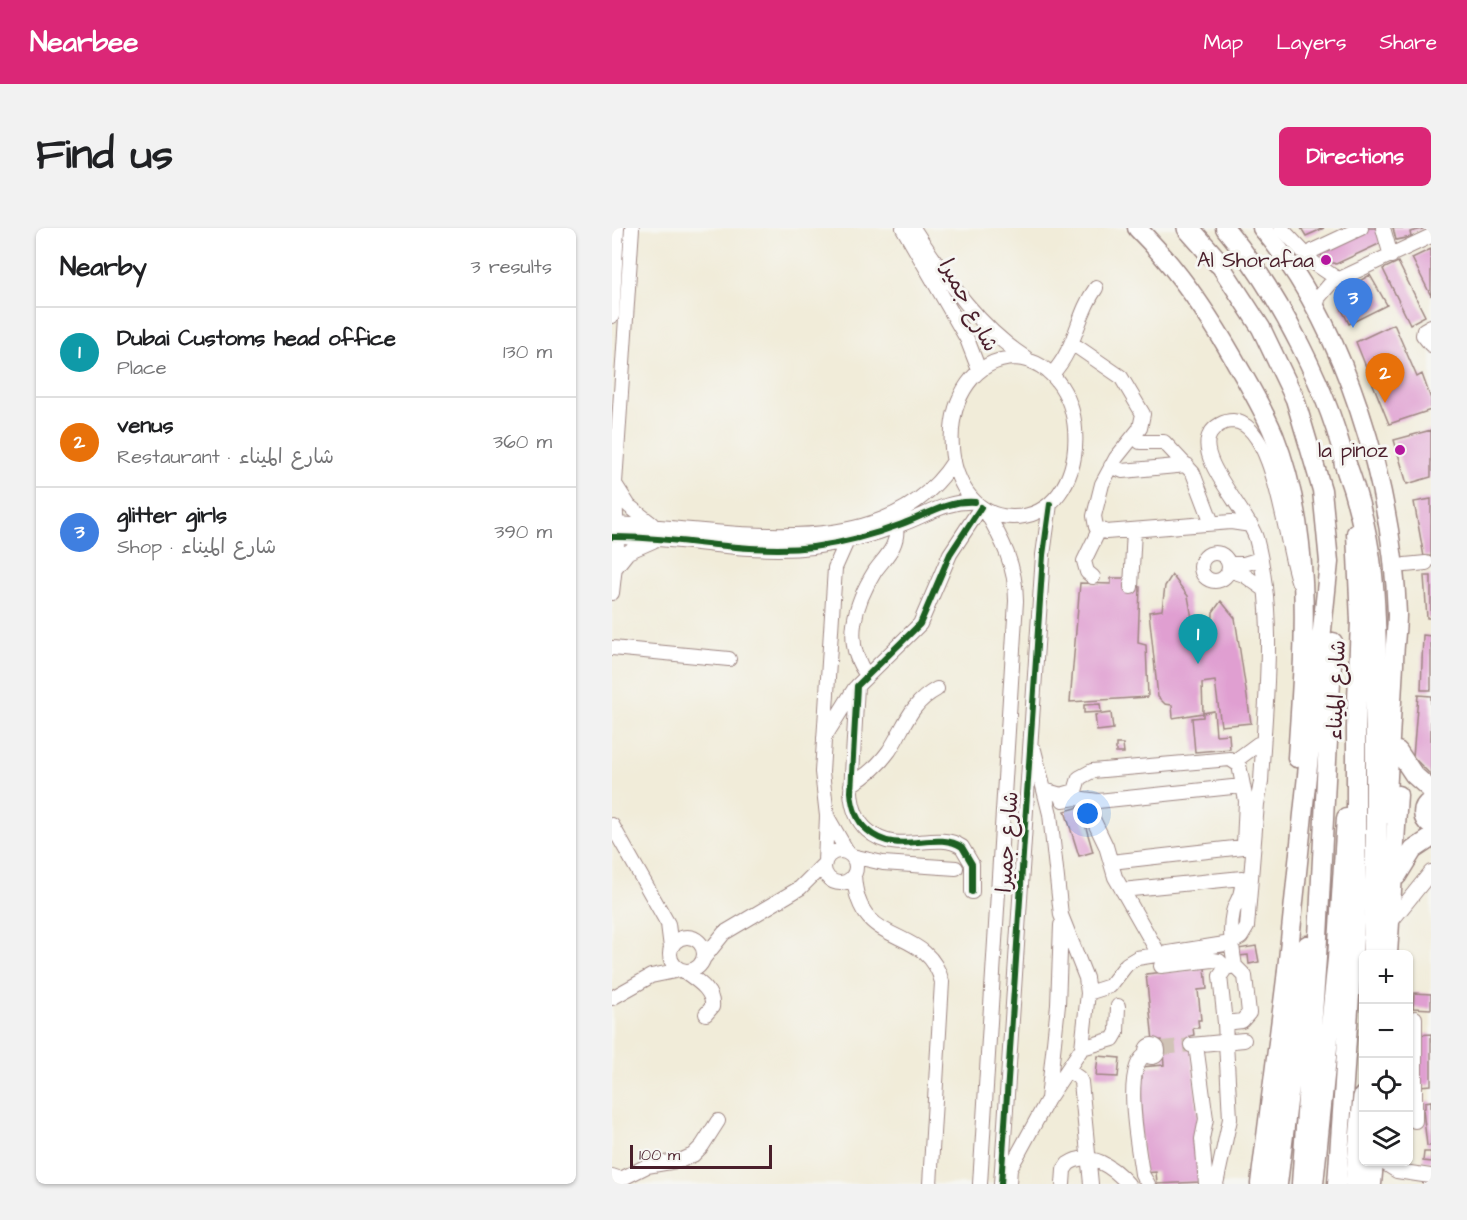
<!DOCTYPE html>
<meta charset="utf-8">
<style>
:root{--surface:#fff;--page:#f2f2f2;--text:#202124;--muted:#757577;--line:#e0e0e0;--accent:#db2777}
body{margin:0;font-family:"Architects Daughter","Playpen Sans Arabic",sans-serif;background:var(--page);color:var(--text)}
.controls{position:absolute;right:18px;bottom:18px;display:grid;overflow:hidden;border-radius:9px;box-shadow:0 2px 4px #0004}
.controls button{width:54px;height:54px;display:grid;place-items:center;padding:0;border:0;border-bottom:2px solid var(--line);background:var(--surface);color:var(--text);font:30px sans-serif}
.scale{position:absolute;left:18px;bottom:15px;width:142px;box-sizing:border-box;padding-left:6px;border:3px solid #4a1f2b;border-top:0;font-size:16px;line-height:21px;white-space:nowrap;color:#4a1f2b;-webkit-text-stroke:4px #f6f6f2;paint-order:stroke}
.you{position:absolute;left:476px;top:586px;width:21px;height:21px;margin:-15px;border:4px solid #fff;border-radius:50%;background:#1a73e8;box-shadow:0 0 0 9px #1a73e833}
.badge{display:grid;place-items:center;width:39px;height:39px;border-radius:50%;background:var(--accent);color:#fff;font-size:20px;font-weight:700}
.pin{position:absolute;translate:-50% -50px;filter:drop-shadow(0 2px 3px #0008)}
.pin::after{content:'';position:absolute;top:32px;width:21px;height:18px;background:inherit;clip-path:polygon(0 0,100% 0,50% 100%)}
.list{margin:0;padding:0;list-style:none}
h2{display:flex;justify-content:space-between;align-items:center;height:78px;margin:0;padding:0 24px;font-size:26px}
h2 small{font-size:20px;font-weight:400;color:var(--muted)}
.list li{display:grid;grid-template-columns:39px 1fr auto;gap:18px;align-items:center;box-sizing:border-box;height:90px;padding:0 24px;border-top:2px solid var(--line)}
.list b{display:block;font-size:22px;white-space:nowrap}
.list p{margin:0;font-size:20px;white-space:nowrap;color:var(--muted)}
.list em{font-size:20px;font-style:normal;color:var(--muted)}
.icon{flex:none;width:33px;height:33px;fill:none;stroke:currentColor;stroke-width:2;stroke-linecap:round;stroke-linejoin:round}
.map{position:relative;flex:none;width:819px;height:956px;overflow:hidden;border-radius:9px}
header{display:flex;align-items:center;gap:36px;box-sizing:border-box;height:84px;padding:0 30px;background:var(--accent);color:#fff}
header strong{font-size:28px}
nav{display:flex;gap:33px;margin-inline-start:auto;font-size:21px}
.intro{display:flex;align-items:center;justify-content:space-between;box-sizing:border-box;height:144px;padding:0 36px}
h1{margin:0;font-size:42px}
.button{padding:15px 27px;border-radius:9px;background:var(--accent);color:#fff;font-size:21px;font-weight:700}
main{display:flex;gap:36px;padding:0 36px}
aside{flex:1;background:var(--surface);border-radius:9px;box-shadow:0 2px 4px #0004}
.map>svg:first-child{display:block}
.building{fill:#e09fd1}
.lines{fill:none;stroke-linecap:round;stroke-linejoin:round}
.minor-tunnel{stroke:#d0c3b6;stroke-width:14;stroke-dasharray:14 7;stroke-linecap:butt}
.minor-casing{stroke:#9e8682;stroke-width:16}
.major-casing{stroke:#9e8682;stroke-width:21}
.highway-casing{stroke:#9e8682;stroke-width:24}
.minor{stroke:#fff;stroke-width:14}
.major{stroke:#fff;stroke-width:18}
.highway{stroke:#fff;stroke-width:21}
.cycleway-casing{stroke:#f6f6f2;stroke-width:10}
.cycleway{stroke:#1b5e20;stroke-width:6}
.poi-dot{fill:#b5179e;stroke:#f6f6f2;stroke-width:2}
.labels{text-anchor:middle;stroke-width:6;stroke-linejoin:round;paint-order:stroke}
.poi-label{font-size:21px;fill:#4a1f2b;stroke:#f6f6f2;text-anchor:end}
.street-label{font-size:21px;fill:#4a1f2b;stroke:#f6f6f2}
</style>
<header>
<strong>Nearbee</strong>
<nav><a>Map</a><a>Layers</a><a>Share</a></nav>
</header>
<div class="intro"><h1>Find us</h1><a class="button">Directions</a></div>
<main>
<aside>
<h2>Nearby<small>3 results</small></h2>
<ul class="list">
<li><span class="badge" style="background:#0f9aa8">1</span><div><b>Dubai Customs head office</b><p>Place</p></div><em>130 m</em></li>
<li><span class="badge" style="background:#e8710a">2</span><div><b>venus</b><p>Restaurant · شارع الميناء</p></div><em>360 m</em></li>
<li><span class="badge" style="background:#3f7fe0">3</span><div><b>glitter girls</b><p>Shop · شارع الميناء</p></div><em>390 m</em></li>
</ul>
</aside>
<div class="map">
<svg width="819" height="956" viewBox="0 0 819 956">
<rect width="100%" height="100%" fill="#f6f6f2"/>
<filter id="ink" filterUnits="userSpaceOnUse"><feTurbulence type="fractalNoise" baseFrequency=".0167" numOctaves="2"/><feDisplacementMap in="SourceGraphic" scale="12" xChannelSelector="R" yChannelSelector="G"/><feConvolveMatrix kernelMatrix="1 2 1 2 8 2 1 2 1" color-interpolation-filters="sRGB"/></filter>
<filter id="wash" filterUnits="userSpaceOnUse"><feTurbulence type="fractalNoise" baseFrequency=".008" numOctaves="4" result="noise"/><feDisplacementMap in="SourceGraphic" scale="24" xChannelSelector="R" yChannelSelector="G"/><feGaussianBlur stdDeviation="1.35" result="paint"/><feColorMatrix in="noise" values="0 0 0 0 0 0 0 0 0 0 0 0 0 0 0 0 0 1.4 0 .05"/><feComposite in="paint" operator="in"/></filter>
<g filter="url(#wash)">
<rect width="100%" height="100%" fill="#f1ecd9"/>
<g id="blocks">
<path class="building" d="M689 0H712L694 8Z
M753 0H767L769 15 724 36 712 32 706 22Z
M781 0H811V1L798 4 799 9 784 12Z
M819 21V68L800 30Z
M786 34 813 88 798 96 771 41Z
M758 47 775 77 737 96 728 78 735 60Z
M782 96 805 149 810 146 819 171V182L777 196 744 114Z
M819 202V249L795 256 782 212Z
M819 271V328L812 329 802 274Z
M560 347 576 368 585 418 600 417 601 384 609 373 623 390 639 495 609 498 603 453 590 455 591 485 602 483 604 507 617 506 618 521 583 524 580 490 591 489V485L561 490 560 477 553 476 546 469 537 384 550 382 553 358Z
M812 348H819V390H815Z
M499 350H517L516 359H528L526 415 534 417 536 469 458 474 468 355 499 356Z
M811 407 819 408V462H809Z
M806 467 819 468V547L801 529Z
M488 476 489 484 472 485V477Z
M499 485 501 501 485 503 483 487Z
M504 516H511L512 525H504Z
M468 579 481 624 467 628 453 583Z
M644 718 647 734 637 736 636 727 627 728 626 721Z
M593 740 595 761 586 762 589 792H586L587 800H581L582 807 578 808 592 942 588 954 545 956 544 944 532 945 522 850H530L529 839 552 837 550 812 541 813 534 746Z
M802 765 819 766V781L801 780Z
M819 806V857L807 858 806 807Z
M486 828 508 830 506 849 484 848Z
M819 873V918H815L811 881 813 880V874Z
M812 924H819V934L811 933Z"/>
</g>
</g>
<g filter="url(#ink)">
<use href="#blocks" fill-opacity="0" stroke="#9e8682" stroke-width="1.5"/>
<g class="lines">
<path class="minor-tunnel" d="M550 820 579 817"/>
<g class="minor-casing">
<path id="minor" d="M291 0 355 111 367 142
M301 0C333 48 364 98 414 130
M669 0 702 35 727 52
M771 0 779 28
M702 22 749 0
M703 81 707 69 719 55 819 8
M0 88 5 0
M819 98 812 102 811 107 819 117
M461 116 509 149 531 186 528 200 504 230 490 256 482 288 484 299 494 304 619 294 639 297
M403 130C485 137 483 290 400 289 319 287 319 133 403 130Z
M440 146C465 119 464 88 484 60
M528 214H552L581 245 600 295
M499 238 511 243 575 237
M3 256 17 278 40 296
M0 296C109 299 272 343 342 233
M0 309C67 308 134 327 201 319 231 315 261 307 290 296 315 287 335 272 363 274
M589 339a14 14 0 1 1 28 0a14 14 0 1 1-28 0Z
M617 336H632L648 331
M793 337 814 335
M4 339 16 324 41 313
M617 342 632 347 652 361
M481 349 475 344 472 333 487 302
M519 359 522 302
M0 365 5 320 3 255 20 0
M0 420 117 431
M255 447C230 415 243 375 263 343 273 329 287 318 284 298
M212 510 243 460
M623 533 646 516
M239 557C254 548 267 537 277 523 293 499 297 476 325 461
M432 562 449 567 463 563 467 550 480 543 618 531 627 537 634 573 632 616
M451 572 464 570 486 573 630 558
M479 573 481 591 494 618 503 649 544 721
M216 590 236 625
M0 597 56 696 59 720
M212 639a16 16 0 1 1 32 0a16 16 0 1 1-32 0Z
M240 628 271 635 344 640
M213 634 215 588 210 544 223 340 235 313
M499 634 640 618
M242 646C245 724 315 694 330 754L318 956
M510 662 630 650
M360 664V636L350 619C323 601 286 630 255 602 244 592 240 578 239 564L245 458 308 396 338 326 369 279
M778 695 819 644
M58 726a17 17 0 1 1 34 0a17 17 0 1 1-34 0Z
M92 730 112 705 188 660 213 635
M549 738 601 732 607 733 614 740
M623 738C620 721 617 701 621 684 623 673 629 673 630 657
M623 738 633 748 637 785 630 793 613 795 608 748 614 740Z
M72 743C84 752 102 762 100 779L94 786
M476 765 498 758 515 736 525 730 619 715 629 709 635 699 645 576 649 554C653 474 665 389 644 310 636 283 583 231 598 206 603 198 612 193 621 193 664 195 674 324 687 355
M0 770 39 748 68 742
M803 790V893
M534 823a6 6 0 1 1 12 0a6 6 0 1 1-12 0Z
M579 817 632 812
M584 817 594 891 590 911 594 956
M470 820 501 811 505 804 506 778
M535 826C509 837 527 922 530 946L536 956
M457 843 467 850 469 854 479 956
M436 871 446 777 449 697
M771 934 785 943 818 948V956
M0 948 9 951 35 938 70 932 81 927 90 918 106 893
M397 955 398 940 405 928 436 871 470 820 476 765 474 750 449 687 438 586 422 522
M368 956 404 373C404 338 390 311 373 282
M389 956 431 327 438 276
M451 956 452 942 456 936C477 921 502 940 516 956
M604 956 618 891 613 795"/>
</g>
<g class="major-casing">
<path id="major" d="M525 0C564 39 594 82 622 131 636 156 651 180 662 207 703 310 692 423 685 530
M613 0C666 64 720 167 736 248
M650 0C733 98 781 258 785 386 785 402 782 419 782 436 779 486 777 536 774 586
M606 34 649 100 683 171 710 262 717 334 674 751 648 956
M786 523 802 547 819 562
M819 573C808 579 809 591 819 598
M785 648 801 622 819 610
M776 726 786 567
M666 956 695 717
M689 956 705 729 721 414
M702 956 725 731 734 590
M725 956 744 681V499L748 393 744 305
M760 956 762 934"/>
</g>
<g class="highway-casing">
<path id="highway" d="M576 0 606 34
M733 235C766 324 763 389 764 481 765 563 765 645 761 726
M744 956 752 869"/>
</g>
<use href="#minor" class="minor"/>
<use href="#major" class="major"/>
<use href="#highway" class="highway"/>
<g class="cycleway-casing">
<path id="cycleway" d="M0 309C67 308 134 327 201 319 231 315 261 307 290 296 315 287 335 272 363 274
M360 664V636L350 619C323 601 286 630 255 602 244 592 240 578 239 564L245 458 308 396 338 326 369 279
M389 956 431 327 438 276"/>
</g>
<use href="#cycleway" class="cycleway"/>
</g>
</g>
<g class="poi-dot">
<circle cx="714" cy="32" r="6"/>
<circle cx="788" cy="222" r="6"/>
</g>
<g class="labels">
<g class="poi-label">
<text x="702" y="39">Al Shorafaa</text>
<text x="776" y="229">la pinoz</text>
</g>
<g class="street-label">
<text transform="translate(357 77) rotate(62)" y="7">شارع جميرا</text>
<text transform="translate(724 462) rotate(-88)" y="7">شارع الميناء</text>
<text transform="translate(395 614) rotate(-86)" y="7">شارع جميرا</text>
</g>
</g>
</svg>
<div class="controls">
<button>+</button>
<button>−</button>
<button><svg class="icon" aria-label="locate" viewBox="0 0 24 24"><circle cx="12" cy="12" r="6"/><path d="M12 2v4M12 18v4M2 12h4M18 12h4"/></svg></button>
<button><svg class="icon" aria-label="layers" viewBox="0 0 24 24"><path d="M12 4l9 5-9 5-9-5zM3 14l9 5 9-5"/></svg></button>
</div>
<div class="scale">100 m</div>
<div class="you"></div>
<div class="pin badge" style="left:586px;top:436px;background:#0f9aa8">1</div>
<div class="pin badge" style="left:773px;top:175px;background:#e8710a">2</div>
<div class="pin badge" style="left:741px;top:100px;background:#3f7fe0">3</div>
</div>
</main>
